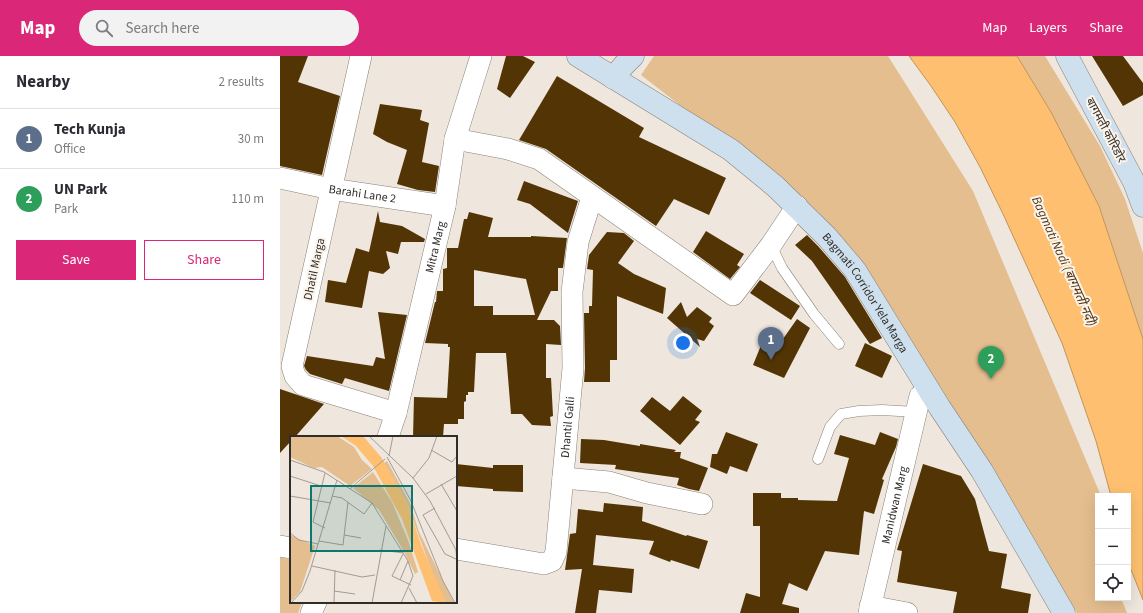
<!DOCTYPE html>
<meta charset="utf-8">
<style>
:root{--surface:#fff;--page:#f2f2f3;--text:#2b2b33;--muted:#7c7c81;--line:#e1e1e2;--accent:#db2777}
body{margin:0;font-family:"Source Sans 3","Noto Sans Devanagari",sans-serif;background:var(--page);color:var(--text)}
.controls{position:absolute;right:12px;bottom:12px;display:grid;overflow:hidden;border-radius:0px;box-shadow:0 4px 16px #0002}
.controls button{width:36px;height:36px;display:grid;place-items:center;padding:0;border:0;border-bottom:1px solid var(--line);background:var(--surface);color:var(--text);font:20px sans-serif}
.you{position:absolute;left:403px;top:287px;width:14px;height:14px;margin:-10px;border:3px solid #fff;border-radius:50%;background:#1a73e8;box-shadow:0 0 0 6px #1a73e833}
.badge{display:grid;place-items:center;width:26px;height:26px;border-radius:50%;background:var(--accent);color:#fff;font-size:13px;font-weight:700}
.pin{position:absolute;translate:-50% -33px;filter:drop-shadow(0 1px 2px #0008)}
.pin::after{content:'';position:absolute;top:21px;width:14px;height:12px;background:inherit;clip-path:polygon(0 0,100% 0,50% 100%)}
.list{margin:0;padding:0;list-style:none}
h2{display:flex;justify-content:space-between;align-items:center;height:52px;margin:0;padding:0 16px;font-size:17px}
h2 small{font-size:13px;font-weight:400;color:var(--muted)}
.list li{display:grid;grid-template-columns:26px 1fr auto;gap:12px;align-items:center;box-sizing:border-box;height:60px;padding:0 16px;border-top:1px solid var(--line)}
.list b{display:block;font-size:15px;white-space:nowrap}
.list p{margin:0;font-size:13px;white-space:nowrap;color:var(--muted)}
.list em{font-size:13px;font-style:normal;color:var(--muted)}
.actions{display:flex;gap:8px;padding:12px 16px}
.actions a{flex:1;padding:9px 0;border:1px solid var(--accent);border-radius:0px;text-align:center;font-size:14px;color:var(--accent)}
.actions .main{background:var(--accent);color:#fff}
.icon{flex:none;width:22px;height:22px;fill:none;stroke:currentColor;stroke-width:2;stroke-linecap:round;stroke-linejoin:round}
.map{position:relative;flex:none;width:863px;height:557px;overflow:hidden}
header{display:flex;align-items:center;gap:24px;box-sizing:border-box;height:56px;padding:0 20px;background:var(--accent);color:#fff}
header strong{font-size:19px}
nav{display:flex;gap:22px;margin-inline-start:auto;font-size:14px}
.search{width:280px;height:36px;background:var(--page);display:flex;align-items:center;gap:10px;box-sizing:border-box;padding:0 14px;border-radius:22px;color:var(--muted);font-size:15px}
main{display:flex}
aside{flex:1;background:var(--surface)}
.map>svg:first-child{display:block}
.green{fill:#e4be8f}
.water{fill:#fec070;stroke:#c0945b}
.building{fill:#533505;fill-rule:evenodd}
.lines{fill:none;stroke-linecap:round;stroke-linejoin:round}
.lane-casing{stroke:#898279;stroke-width:11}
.street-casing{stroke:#898279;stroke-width:22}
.secondary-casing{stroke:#898279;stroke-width:23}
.lane{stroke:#fff;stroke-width:10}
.street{stroke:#fff;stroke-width:21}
.secondary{stroke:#cedfed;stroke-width:22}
.labels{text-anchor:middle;stroke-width:4;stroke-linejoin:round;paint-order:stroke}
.street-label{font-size:12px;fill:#2f2c29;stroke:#fcf4ea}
.water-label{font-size:13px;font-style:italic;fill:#4e3513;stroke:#fcf4ea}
.inset-road{fill:none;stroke:#a29c95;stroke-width:1}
.view{fill:#0f766e;fill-opacity:0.15;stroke:#0f766e;stroke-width:2}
.inset-edge{fill:none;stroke:#2f2c29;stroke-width:2}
</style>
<header>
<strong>Map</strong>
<div class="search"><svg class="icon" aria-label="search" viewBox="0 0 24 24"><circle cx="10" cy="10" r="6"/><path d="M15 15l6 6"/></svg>Search here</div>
<nav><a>Map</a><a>Layers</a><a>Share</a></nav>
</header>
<main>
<aside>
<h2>Nearby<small>2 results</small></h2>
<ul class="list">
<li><span class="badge" style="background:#5c6f8a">1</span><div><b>Tech Kunja</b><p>Office</p></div><em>30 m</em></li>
<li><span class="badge" style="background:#2e9e5b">2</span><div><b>UN Park</b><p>Park</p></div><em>110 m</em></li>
</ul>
<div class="actions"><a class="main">Save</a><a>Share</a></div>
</aside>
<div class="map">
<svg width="863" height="557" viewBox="0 0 863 557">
<rect width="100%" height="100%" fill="#efe6dd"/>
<path class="green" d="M374 0H608L693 135 821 440H818V542H841L847 557H797L582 209 538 156 361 19Z
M737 0H765L820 90 845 143 863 197V283L819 150 771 56Z
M0 501 11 504V546H22L18 557H0Z"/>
<path class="water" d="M629 0H737L771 56 819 150 863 283V544L848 506V440H831L816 385 782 287 723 158 700 111 675 66 651 30Z"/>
<path class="building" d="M0 0H28L18 26 60 40 42 119 0 110Z
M226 0H243L255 6 230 42 217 33Z
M812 0H843L863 27V39L843 50Z
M277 20 364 72 359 81 446 122 429 159 394 143 376 170 266 93 239 84Z
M100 48 142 54 140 64 149 67 142 106 159 110 155 136 138 134 117 128 127 94 107 86 93 78Z
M244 125 298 145 288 177 250 148 237 144Z
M98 155 100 166 122 170 145 183 144 186H121L118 198 106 195 110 212 103 218 89 215 82 252 45 246 48 224 66 227 76 192 89 196Z
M189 156 213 162 208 181H251V180L287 182 283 212H278V235H271L257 264H274L280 270 281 289 266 288V322H271L273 360 270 361 271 370 252 369 242 358H231L226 297H196L194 336H188V339H186V345L184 346V363H178V368H164L163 381H133L134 341 167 342 170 291H168V288L145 287 155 246H156L157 235H163V213L167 212V192H178L184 163H187ZM194 214 246 223 255 259H213V250H194Z
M426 175 464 198 457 209 460 211 450 223 413 196Z
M327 176 344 177 354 185 338 207 354 218 386 232 383 258 337 240V304H330V326H304L305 312 304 257H309V250H312L313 214 307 213 309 199Z
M527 179 538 190 565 221 602 282 590 288 532 205 515 189Z
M480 224 520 250 511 264 470 237Z
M401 246 407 261 417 251 432 262 429 266 434 270 424 285 417 283 420 291 387 262Z
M98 256 127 259 109 335 65 322 62 328 30 318 26 314 24 310 27 300 93 310 96 301 105 303Z
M517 263 530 272 504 322 473 309 484 282 498 290Z
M585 287 612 300 602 322 575 310Z
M0 333 44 348 15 381H11V385L0 397Z
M403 340 422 355 415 364 420 366 400 389 360 355 372 341 390 355Z
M446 376 478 388 467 416 450 410 447 418 430 411 432 398H437Z
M600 376 618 383 616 391 602 423 604 424 594 458 584 455 579 499 545 495 527 535 509 527 502 548 519 552V557H460L466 537 480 541V470H473V437H501V442H518V444L557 445 569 402 554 398 560 379 595 389Z
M301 383 324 384 360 390V388L396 394 394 396H401L400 402 428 412 419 435 409 433 397 429 399 422 335 413 336 409 300 407Z
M176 408 213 412V409H243V436L213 435V433L176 430Z
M643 408 681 420 695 443 709 495 727 498 721 532 751 538 748 557H673L677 536 617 526 622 495 617 494Z
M324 447 363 451 362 465 406 480 407 479 428 485 419 513 391 504 390 506 369 498 374 485 316 479 313 509 354 513 352 537 319 534 316 557H295L302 513 285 514 290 478 296 477 298 453 323 456Z"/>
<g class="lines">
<g class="lane-casing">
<path id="lane" d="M491 189 502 212 534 258 559 288
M538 403 550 371 561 358 579 355 602 354 636 356"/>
</g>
<g class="street-casing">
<g id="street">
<path d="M81 0 12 310 15 320 23 329 116 357"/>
<path d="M175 83 228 93 259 103 453 239 491 189 517 150"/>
<path id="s1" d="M0 122 51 133 165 150"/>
<path id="s2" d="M108 381 116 357 165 150 175 83 201 0"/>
<path d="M283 422 329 426 367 437 422 448"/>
<path d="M0 490 11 492"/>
<path id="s3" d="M176 493 264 508 272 505 276 496 293 312 292 236 298 186 312 141"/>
<path d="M590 550 627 557"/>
<path d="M31 557 36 546"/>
<path id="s4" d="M589 557 640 340"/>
</g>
</g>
<g class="secondary-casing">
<g id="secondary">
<path id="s5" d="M298 0 451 94 496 131 547 181 575 214 660 352 702 415 784 557"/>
<path d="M787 0 854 126 863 150"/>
<path d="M333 22 344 9 353 0"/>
</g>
</g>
<use href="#lane" class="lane"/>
<use href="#street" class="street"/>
<use href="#secondary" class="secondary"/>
</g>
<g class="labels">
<g class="street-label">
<text transform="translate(826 74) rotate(62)" y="4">बागमती कोरिडोर</text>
<text dy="4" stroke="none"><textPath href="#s1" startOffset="84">Barahi Lane 2</textPath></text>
<text dy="4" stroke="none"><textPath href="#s2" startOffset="196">Mitra Marg</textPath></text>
<text transform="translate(34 213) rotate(-78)" y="4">Dhatil Marga</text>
<text dy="4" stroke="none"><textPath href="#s5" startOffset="377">Bagmati Corridor Yela Marga</textPath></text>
<text dy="4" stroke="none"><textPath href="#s3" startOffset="233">Dhantil Galli</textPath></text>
<text dy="4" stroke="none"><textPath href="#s4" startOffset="111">Manidwan Marg</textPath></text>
</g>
<g class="water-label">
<text transform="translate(785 205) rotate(66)" y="5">Bagmati Nadi (बागमती नदी)</text>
</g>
</g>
<g transform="translate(10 380)">
<rect width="167" height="167" fill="#efe6dd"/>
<path d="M0 0H47L64 11 72 24 82 33 60 50 32 31 24 32 0 21ZM97 25 120 67 129 96 164 167H156L145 144 117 67 94 27ZM83 36 102 66 118 104 128 136 125 138 113 114 89 74 63 52ZM0 99 25 110 10 156 0 166Z" fill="#e4be8f"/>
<path d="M51 0H73L91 21 117 67 132 111 156 167 142 165 112 83 83 30 66 10Z" fill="#fec070"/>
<path class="inset-road" d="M79 0 123 42 140 65 166 114 167 127M141 14 162 26 167 20M99 20 103 0M97 21 121 65 153 145 165 167M0 24 34 36 82 67 118 125 123 140M0 40 31 50M123 42 139 22 147 0M69 45 95 23M151 48 167 75M60 53 69 45M136 58 167 40M0 60 41 67M42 60 52 62 74 78 82 67M145 72 133 79 155 118 166 123M35 92 23 86 35 37M0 97 9 104 28 108M54 99 71 102M29 105 53 109 58 66M90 114 114 117M113 118 102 140 121 149M22 130 72 141 85 139M110 144 118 125M119 152 127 167M44 155 65 158M1 167 12 155 20 135 47 44M44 167 45 134M82 167 96 90M111 167 123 140"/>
<path class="view" d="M21 50H122V115H21Z"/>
<rect width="167" height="167" class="inset-edge"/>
</g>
</svg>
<div class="controls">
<button>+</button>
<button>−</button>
<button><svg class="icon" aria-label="locate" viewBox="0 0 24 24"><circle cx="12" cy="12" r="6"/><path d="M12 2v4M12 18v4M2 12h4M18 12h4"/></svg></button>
</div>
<div class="you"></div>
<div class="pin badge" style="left:491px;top:304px;background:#5c6f8a">1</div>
<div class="pin badge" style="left:711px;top:323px;background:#2e9e5b">2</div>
</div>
</main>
